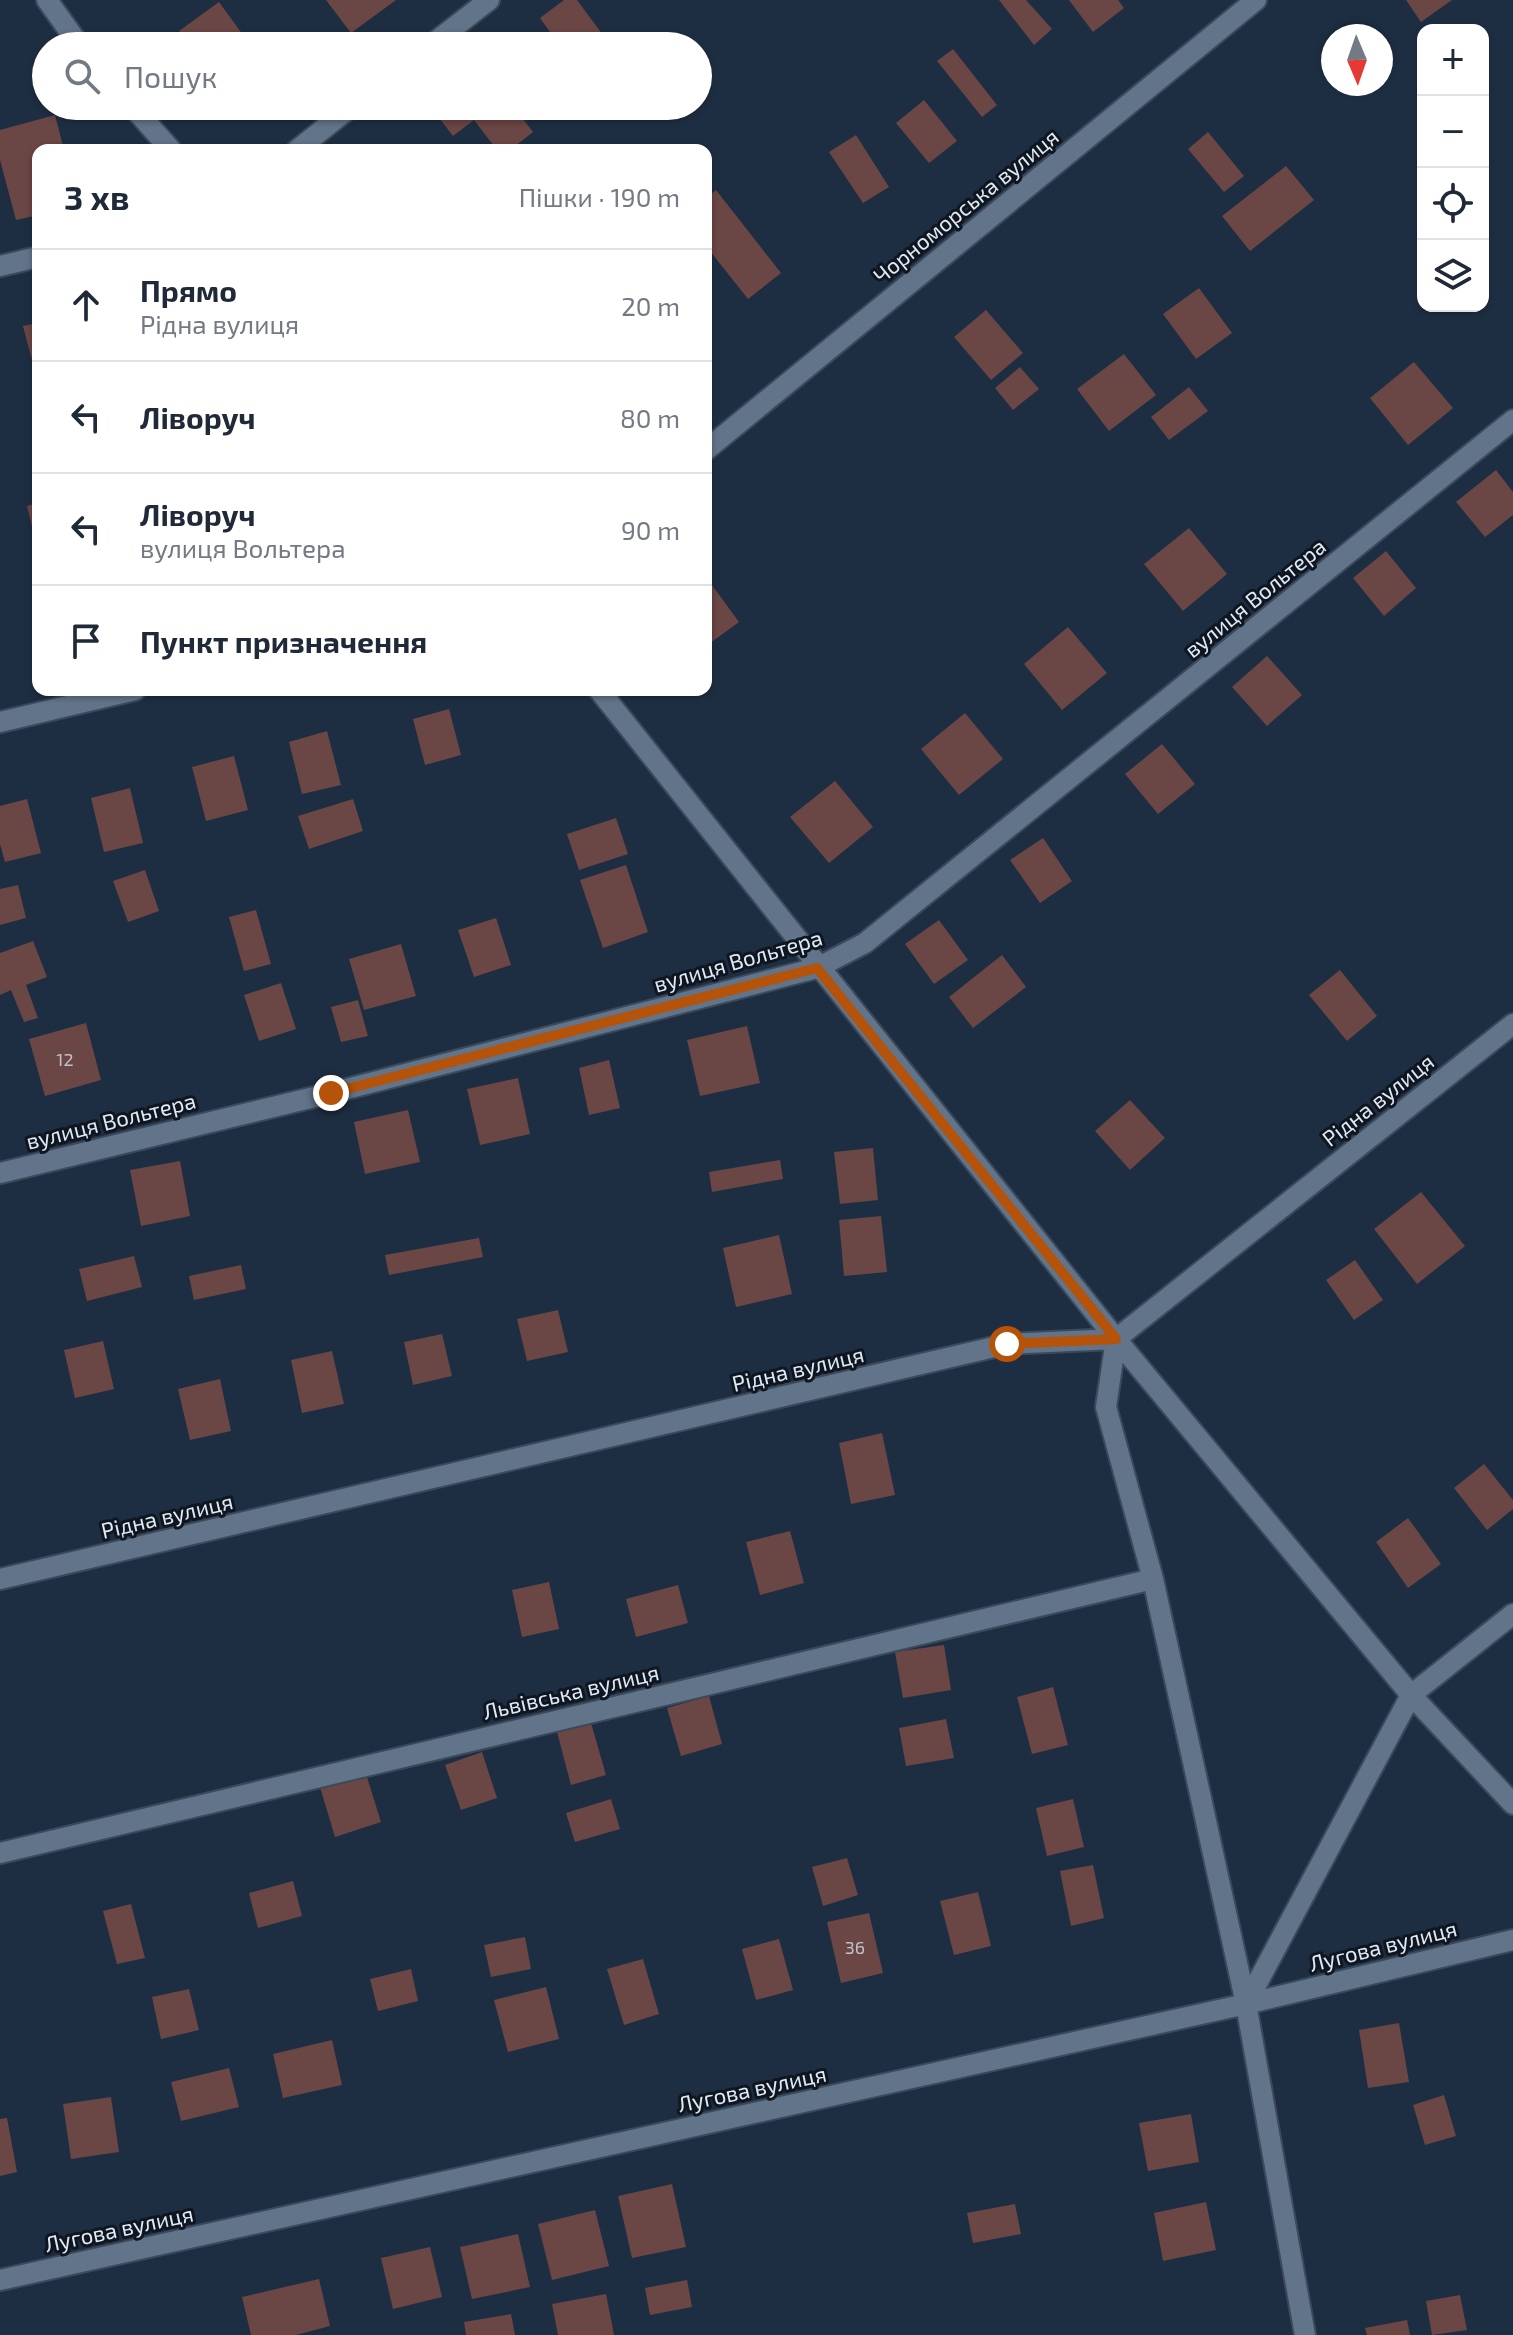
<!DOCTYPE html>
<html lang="uk">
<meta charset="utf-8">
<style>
:root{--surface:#fff;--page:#f6f6f7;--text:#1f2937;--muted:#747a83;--line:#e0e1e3}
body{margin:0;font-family:"Exo 2",sans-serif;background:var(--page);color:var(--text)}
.controls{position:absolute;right:24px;top:24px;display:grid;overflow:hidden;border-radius:16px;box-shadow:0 2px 6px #0004}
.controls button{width:72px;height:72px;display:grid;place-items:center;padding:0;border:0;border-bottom:2px solid var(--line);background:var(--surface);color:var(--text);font:40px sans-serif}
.compass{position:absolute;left:1321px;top:24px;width:72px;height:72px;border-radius:50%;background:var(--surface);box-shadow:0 2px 6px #0004;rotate:178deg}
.stop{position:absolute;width:24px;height:24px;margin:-18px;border:6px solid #b45309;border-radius:50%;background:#fff}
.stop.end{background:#b45309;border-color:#fff;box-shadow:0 2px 8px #0008}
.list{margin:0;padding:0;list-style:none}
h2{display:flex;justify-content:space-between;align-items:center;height:104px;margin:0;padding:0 32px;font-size:34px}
h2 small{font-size:26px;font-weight:400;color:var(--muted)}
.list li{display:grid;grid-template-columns:52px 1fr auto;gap:24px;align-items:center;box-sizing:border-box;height:112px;padding:0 32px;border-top:2px solid var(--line)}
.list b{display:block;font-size:30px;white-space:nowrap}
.list p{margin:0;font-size:26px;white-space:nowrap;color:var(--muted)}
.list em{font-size:26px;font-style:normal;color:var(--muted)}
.icon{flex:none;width:44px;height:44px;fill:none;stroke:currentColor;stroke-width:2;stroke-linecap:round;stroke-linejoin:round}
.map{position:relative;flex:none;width:1513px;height:2335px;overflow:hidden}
.search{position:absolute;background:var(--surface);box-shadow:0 2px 6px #0004;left:32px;top:32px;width:680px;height:88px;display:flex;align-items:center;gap:20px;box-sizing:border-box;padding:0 28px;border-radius:44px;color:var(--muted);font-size:30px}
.panel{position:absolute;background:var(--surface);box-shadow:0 2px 6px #0004;left:32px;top:144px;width:680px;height:552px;border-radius:16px}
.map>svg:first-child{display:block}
.building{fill:#6a4644}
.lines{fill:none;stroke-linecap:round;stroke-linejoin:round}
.minor-casing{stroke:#3b495a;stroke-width:24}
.minor{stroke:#61748a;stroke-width:20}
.route{stroke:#b45309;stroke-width:10}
.labels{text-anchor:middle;stroke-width:6;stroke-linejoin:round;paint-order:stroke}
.number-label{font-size:18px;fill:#c2c1ca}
.street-label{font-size:22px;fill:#dfeaf7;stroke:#0f161f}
</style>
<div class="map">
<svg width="1513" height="2335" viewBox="0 0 1513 2335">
<rect width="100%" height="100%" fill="#1e2e42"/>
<path class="building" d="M326 0H396L351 33Z
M564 0H577L603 35 589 46H560L540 18Z
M999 0H1026L1052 29 1034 45Z
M1069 0H1118L1124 8 1093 32Z
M1406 0H1452L1421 22Z
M219 2 251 46H190L179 31Z
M953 49 997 105 982 117 937 61Z
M924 100 957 141 929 163 896 123Z
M234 106H262L244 119Z
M430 106H475L481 114 492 106H513L533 132 510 150H497L474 120 453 136Z
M55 115 64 150H38V215L16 220 0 160V130Z
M1208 132 1244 176 1224 192 1188 149Z
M856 135 889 187 863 203 829 152Z
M1286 166 1314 200 1250 251 1222 216Z
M716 190 781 273 748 299 706 246V198Z
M1199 288 1232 333 1196 359 1163 314Z
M986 310 1023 353 991 380 954 337Z
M38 323V379H37L23 326Z
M1124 354 1156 395 1109 431 1077 389Z
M1414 362 1453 408 1408 445 1370 398Z
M1020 367 1039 389 1013 410 995 388Z
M1189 387 1208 411 1169 440 1151 417Z
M1496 470 1513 492V515L1485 537 1456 502Z
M38 503V547H37L27 506Z
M1189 528 1227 574 1183 611 1144 564Z
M1386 551 1416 588 1384 616 1353 578Z
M706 577 739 622 706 646Z
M1068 627 1107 673 1062 710 1024 664Z
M1267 656 1302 695 1267 726 1232 687Z
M449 709 461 755 425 765 413 719Z
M965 713 1003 759 959 795 921 749Z
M327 731 341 785 302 794 289 742Z
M1162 744 1195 784 1158 814 1125 774Z
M234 756 248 810 206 821 192 767Z
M835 781 873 827 829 863 790 817Z
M130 788 143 843 104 852 91 798Z
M27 799 41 853 5 862 0 844V806Z
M353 799 363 831 309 849 298 816Z
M616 818 628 854 579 870 567 834Z
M1043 838 1072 881 1040 903 1010 860Z
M626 865 648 932 603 948 580 880Z
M145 870 159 911 128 922 113 881Z
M18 885 26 918 0 925V889Z
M256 910 271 964 244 971 229 917Z
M496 918 511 965 474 977 458 930Z
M939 920 968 960 934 984 905 944Z
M33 941 47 977 26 985 38 1018 24 1022 11 990 0 995V953Z
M401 944 416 996 364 1010 349 959Z
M1002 955 1026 987 973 1028 949 997Z
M1340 970 1377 1016 1347 1041 1309 995Z
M281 983 296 1029 259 1041 244 995Z
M358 1000 368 1036 341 1042 331 1007Z
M86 1023 101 1080 45 1096 29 1039Z
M747 1026 760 1083 700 1096 687 1040Z
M609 1060 620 1108 589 1115 579 1068Z
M518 1078 530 1134 480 1145 467 1089Z
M1130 1100 1165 1138 1130 1170 1095 1131Z
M408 1110 420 1162 365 1174 354 1122Z
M873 1148 878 1200 840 1204 834 1152Z
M780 1160 783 1179 712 1192 709 1172Z
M180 1161 190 1216 141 1226 130 1170Z
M1421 1192 1465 1246 1417 1284 1374 1229Z
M881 1216 887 1272 844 1276 839 1220Z
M779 1235 792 1294 736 1307 723 1248Z
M479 1238 483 1257 389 1275 385 1255Z
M134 1256 142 1287 87 1301 79 1269Z
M1355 1260 1383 1300 1354 1320 1326 1280Z
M241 1265 246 1289 194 1300 189 1276Z
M558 1310 568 1352 527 1361 517 1319Z
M442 1334 452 1376 413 1385 404 1342Z
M103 1341 114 1389 75 1398 64 1350Z
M332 1351 344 1404 302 1413 291 1360Z
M220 1379 231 1431 190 1440 178 1389Z
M882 1433 895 1495 851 1504 839 1443Z
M1484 1464 1513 1500V1509L1487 1530 1454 1488Z
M1408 1518 1441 1564 1408 1588 1376 1542Z
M790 1531 804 1583 760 1595 746 1542Z
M549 1582 559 1629 522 1637 512 1590Z
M678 1585 688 1623 636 1637 626 1599Z
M944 1645 951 1690 903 1698 895 1652Z
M1053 1687 1068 1745 1032 1754 1017 1697Z
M709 1696 722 1744 681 1756 667 1708Z
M946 1719 954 1758 906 1766 899 1728Z
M591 1723 606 1775 571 1785 557 1732Z
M482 1752 497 1798 461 1810 445 1765Z
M366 1774 381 1822 335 1837 320 1787Z
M611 1799 620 1829 575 1842 566 1813Z
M1073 1799 1084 1847 1047 1856 1036 1808Z
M847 1858 858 1895 823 1906 812 1867Z
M1093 1865 1104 1918 1071 1926 1060 1871Z
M293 1881 302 1916 258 1928 249 1893Z
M978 1892 991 1946 954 1955 940 1901Z
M131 1904 145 1958 117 1964 103 1911Z
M869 1913 883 1973 841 1983 827 1922Z
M525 1937 531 1969 491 1977 484 1945Z
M779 1939 793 1990 756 2000 742 1949Z
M643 1959 659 2014 624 2025 607 1969Z
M411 1969 418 2001 378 2011 370 1979Z
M546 1987 559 2039 508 2052 494 2000Z
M189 1989 199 2030 161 2039 152 1997Z
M1399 2023 1409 2082 1368 2088 1359 2030Z
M332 2040 342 2085 283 2098 273 2054Z
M229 2068 239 2107 181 2121 171 2082Z
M1444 2095 1456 2136 1425 2145 1413 2105Z
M111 2097 119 2152 71 2159 63 2104Z
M1191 2114 1199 2162 1148 2171 1139 2123Z
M7 2118 17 2172 0 2176V2119Z
M672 2184 686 2247 632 2258 618 2196Z
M1206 2202 1216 2250 1163 2261 1154 2213Z
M1015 2204 1021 2234 973 2243 967 2213Z
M595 2210 609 2266 552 2280 538 2224Z
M518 2234 530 2287 472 2299 460 2247Z
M430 2247 442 2297 393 2309 381 2258Z
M319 2279 330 2326 296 2335H251L242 2297Z
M687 2280 692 2307 650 2315 645 2288Z
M606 2294 614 2335H558L552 2304Z
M1460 2295 1467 2330 1432 2335 1426 2301Z
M511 2314 515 2335H466L464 2322Z
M1407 2320 1410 2335H1367L1365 2328Z"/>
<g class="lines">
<g class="minor-casing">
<path id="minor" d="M47 0 80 46
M430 46 489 0
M132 106 171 150
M297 150 352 106
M0 266 38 257
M706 450 1256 0
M599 690 1116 1339 1411 1695 1513 1804
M0 722 135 690
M0 1173 331 1093 817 968 865 943 1513 420
M1116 1339 1106 1407 1153 1579 1246 2004 1305 2335
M0 1579 1007 1344 1116 1339 1513 1024
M0 1853 1153 1579
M1246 2004 1411 1695 1513 1614
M0 2280 1246 2004 1513 1940"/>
</g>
<use href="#minor" class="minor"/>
</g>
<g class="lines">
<path class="route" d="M331 1093 817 968 1116 1339 1007 1344"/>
</g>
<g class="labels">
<g class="number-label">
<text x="65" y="1066">12</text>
<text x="855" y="1954">36</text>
</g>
<g class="street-label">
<text transform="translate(966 206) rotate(-39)" y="8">Чорноморська вулиця</text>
<text transform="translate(1255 598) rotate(-39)" y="8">вулиця Вольтера</text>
<text transform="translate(738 961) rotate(-16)" y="8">вулиця Вольтера</text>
<text transform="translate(1378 1100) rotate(-38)" y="8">Рідна вулиця</text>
<text transform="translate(111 1121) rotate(-14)" y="8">вулиця Вольтера</text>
<text transform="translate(798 1369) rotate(-13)" y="8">Рідна вулиця</text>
<text transform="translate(167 1516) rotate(-13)" y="8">Рідна вулиця</text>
<text transform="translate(571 1692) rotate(-13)" y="8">Львівська вулиця</text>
<text transform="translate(1383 1946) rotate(-14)" y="8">Лугова вулиця</text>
<text transform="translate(752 2089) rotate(-12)" y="8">Лугова вулиця</text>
<text transform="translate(119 2229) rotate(-12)" y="8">Лугова вулиця</text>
</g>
</g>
</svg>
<div class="controls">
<button>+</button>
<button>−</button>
<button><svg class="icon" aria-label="locate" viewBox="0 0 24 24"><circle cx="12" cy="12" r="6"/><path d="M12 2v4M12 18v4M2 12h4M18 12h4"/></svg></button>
<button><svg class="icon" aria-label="layers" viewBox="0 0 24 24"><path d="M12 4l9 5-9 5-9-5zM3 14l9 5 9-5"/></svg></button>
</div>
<svg class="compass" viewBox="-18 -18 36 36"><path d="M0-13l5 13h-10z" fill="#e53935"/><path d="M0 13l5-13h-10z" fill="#747a83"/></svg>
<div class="stop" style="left:1007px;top:1344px"></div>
<div class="stop end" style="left:331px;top:1093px"></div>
<div class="search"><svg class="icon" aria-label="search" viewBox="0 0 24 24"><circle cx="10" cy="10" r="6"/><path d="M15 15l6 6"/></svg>Пошук</div>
<section class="panel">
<h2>3 хв<small>Пішки · 190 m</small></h2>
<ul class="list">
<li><svg class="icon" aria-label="ahead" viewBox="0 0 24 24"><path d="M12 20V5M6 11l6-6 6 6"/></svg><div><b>Прямо</b><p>Рідна вулиця</p></div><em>20 m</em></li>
<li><svg class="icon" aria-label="left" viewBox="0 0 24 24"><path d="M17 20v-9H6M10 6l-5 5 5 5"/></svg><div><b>Ліворуч</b></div><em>80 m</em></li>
<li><svg class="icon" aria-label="left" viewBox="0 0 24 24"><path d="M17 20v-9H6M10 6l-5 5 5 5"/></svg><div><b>Ліворуч</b><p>вулиця Вольтера</p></div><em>90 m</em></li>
<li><svg class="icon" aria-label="arrive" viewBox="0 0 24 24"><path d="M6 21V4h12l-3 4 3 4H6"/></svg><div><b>Пункт призначення</b></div></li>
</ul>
</section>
</div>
